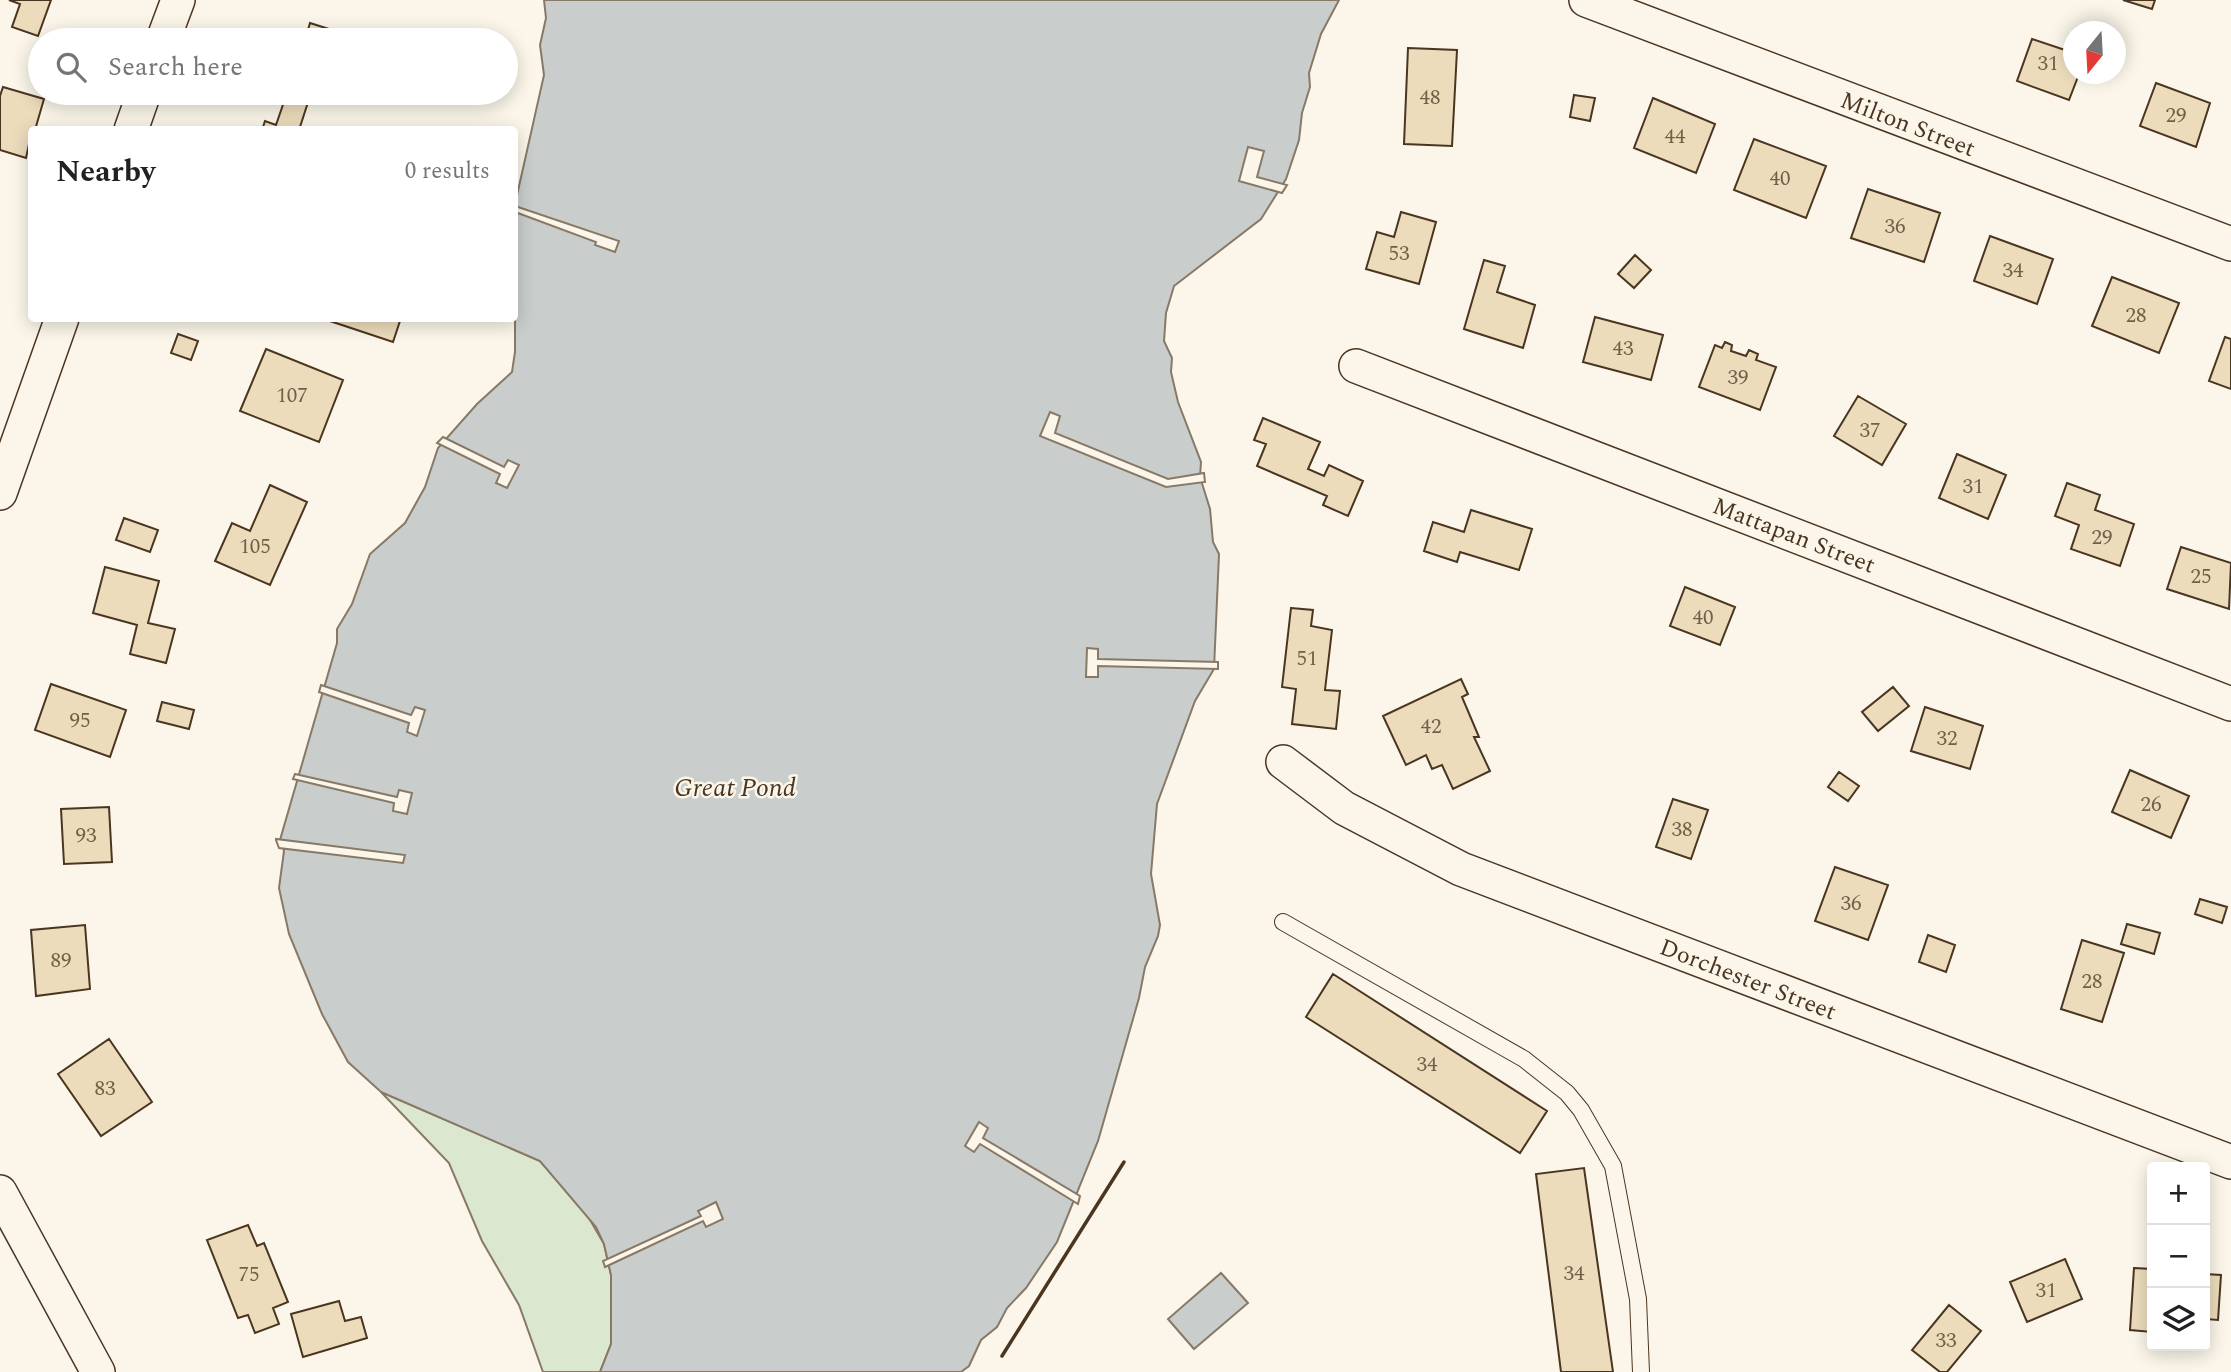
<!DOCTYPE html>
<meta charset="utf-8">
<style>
:root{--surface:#fff;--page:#f6f6f6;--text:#202124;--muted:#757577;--line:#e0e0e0}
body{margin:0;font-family:Spectral,serif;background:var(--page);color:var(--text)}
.controls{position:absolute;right:21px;bottom:21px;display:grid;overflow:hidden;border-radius:7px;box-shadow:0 4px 18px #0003}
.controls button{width:63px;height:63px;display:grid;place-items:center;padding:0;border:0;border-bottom:2px solid var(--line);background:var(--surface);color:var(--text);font:35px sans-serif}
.compass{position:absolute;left:2063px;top:21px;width:63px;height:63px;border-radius:50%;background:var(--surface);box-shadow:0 4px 18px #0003;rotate:198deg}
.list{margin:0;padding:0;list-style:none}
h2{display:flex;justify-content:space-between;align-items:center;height:91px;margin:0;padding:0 28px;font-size:30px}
h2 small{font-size:23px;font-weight:400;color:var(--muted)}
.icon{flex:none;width:38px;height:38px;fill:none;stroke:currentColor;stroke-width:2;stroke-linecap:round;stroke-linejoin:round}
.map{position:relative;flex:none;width:2231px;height:1372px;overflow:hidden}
.search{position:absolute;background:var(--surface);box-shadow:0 4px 18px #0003;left:28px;top:28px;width:490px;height:77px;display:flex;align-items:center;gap:18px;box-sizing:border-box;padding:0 24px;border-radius:38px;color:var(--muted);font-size:26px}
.panel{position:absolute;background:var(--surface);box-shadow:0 4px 18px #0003;left:28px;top:126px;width:490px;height:196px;border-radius:7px}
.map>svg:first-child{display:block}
.green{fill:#dce7d0;stroke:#887966;stroke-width:2}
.water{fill:#c9cecd;stroke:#887966;stroke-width:2}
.pier{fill:#fbf6e9;stroke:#887966;stroke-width:2}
.building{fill:#ecdcbc;stroke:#4a3520;stroke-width:2}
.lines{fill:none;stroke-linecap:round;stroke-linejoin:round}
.service-casing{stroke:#4a3520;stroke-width:18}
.minor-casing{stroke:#4a3520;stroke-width:36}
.service{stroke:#fbf6e9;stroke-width:16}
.minor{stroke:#fbf6e9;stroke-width:33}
.wall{stroke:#4a3520;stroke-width:3.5}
.labels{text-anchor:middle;stroke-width:5;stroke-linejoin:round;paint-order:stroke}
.number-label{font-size:21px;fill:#725f47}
.street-label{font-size:24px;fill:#4a3520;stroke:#fbf6e9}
.water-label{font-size:26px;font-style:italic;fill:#4a3520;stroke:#fbf6e9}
</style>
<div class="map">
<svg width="2231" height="1372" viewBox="0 0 2231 1372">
<rect width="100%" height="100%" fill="#fbf6e9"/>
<path class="green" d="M381 1092 540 1161 586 1213 604 1244 611 1275V1344L600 1372H543L519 1305 482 1241 449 1163Z"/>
<path class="water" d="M544 0H1339L1321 34 1309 73 1310 87 1302 113 1299 140 1286 179 1261 219 1174 286 1166 313 1164 341 1172 358 1171 372 1178 402 1201 462 1200 477 1210 509 1213 542 1219 554 1214 669 1195 701 1157 804 1151 874 1160 925 1158 936 1145 967 1139 998 1098 1141 1057 1242 1026 1288 1007 1308 997 1327 981 1340 969 1366 961 1372H600L611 1344V1275L604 1244 596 1227 540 1161 381 1092 348 1062 322 1014 289 934 279 888 284 851 280 840 337 643V629L352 604 370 554 405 523 425 487 438 448 477 404 512 372 515 352V204L544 75 540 45 546 18Z
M1221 1273 1248 1303 1194 1349 1168 1319Z"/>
<path class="pier" d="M1248 147 1264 151 1257 177 1287 185 1282 193 1239 181Z
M515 206 619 241 615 252 595 245 596 242 515 212Z
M1050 412 1060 416 1055 433 1168 479 1204 473 1205 482 1166 487 1040 436Z
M443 437 504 467 508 460 519 465 507 488 496 483 500 474 437 443Z
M1087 648 1098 649V659L1218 662V669L1098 666V677H1086Z
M321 685 411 715 415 707 425 710 417 736 407 732 409 723 319 692Z
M295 774 397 797 399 790 412 793 407 814 393 811 394 803 293 779Z
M276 840V839L405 855 403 863 279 848Z
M979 1122 988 1128 983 1138 1080 1196 1078 1204 980 1144 974 1152 965 1146Z
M716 1202 723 1219 706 1227 703 1221 605 1267 603 1261 701 1216 698 1211Z"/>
<path class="building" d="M9 0H51L38 36 12 27 20 4Z
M2123 0H2155L2152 9Z
M310 23 332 30 329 40H305Z
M2032 39 2074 53V74H2079L2069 100 2017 81Z
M1408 48 1457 50 1452 146 1404 144Z
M2156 83 2210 103 2196 147 2140 126Z
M3 87 44 99 35 130H32L26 158 0 150V96Z
M287 93H311L299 130H262L265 121 276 125Z
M1574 95 1595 98 1590 121 1570 117Z
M1653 98 1715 124 1696 173 1634 148Z
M1754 139 1826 166 1806 218 1734 190Z
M1868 189 1940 213 1924 262 1851 238Z
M1401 212 1436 222 1419 284 1366 269 1377 232 1394 237Z
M1990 236 2053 259 2037 304 1974 281Z
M1635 255 1651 270 1634 288 1618 274Z
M1484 260 1505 266 1497 292 1535 305 1523 348 1464 329Z
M2112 277 2179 303 2159 353 2092 326Z
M1595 317 1663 335 1651 380 1583 362Z
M331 318H401L393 342 330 321Z
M178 334 198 341 191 360 171 353Z
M2225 337 2231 339V389L2209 381Z
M1725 342 1732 345 1731 351 1746 356 1749 350 1758 354 1756 360 1776 367 1760 410 1699 387 1715 345 1722 348Z
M266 349 343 380 319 442 240 411Z
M1858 396 1906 424 1882 465 1834 436Z
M1263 418 1320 442 1308 469 1324 476 1329 465 1363 481 1348 516 1323 505 1327 496 1257 466 1266 444 1254 440Z
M1957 454 2006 475 1988 519 1939 498Z
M2067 483 2100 495 2095 510 2134 524 2120 566 2071 549 2079 525 2055 516Z
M270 485 307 502 270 585 215 561 232 523 250 531Z
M1471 510 1532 529 1519 570 1460 552 1457 562 1424 551 1433 522 1464 532Z
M124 518 158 530 150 552 116 540Z
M2181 547 2231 563 2229 609 2167 589Z
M105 567 159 581 148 623 175 629 166 663 130 654 137 625 93 613Z
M1685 587 1735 607 1720 645 1670 626Z
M1291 608 1313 610 1311 626 1332 630 1325 690 1340 691 1336 729 1292 724 1296 689 1282 687Z
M1461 679 1468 694 1462 697 1479 737H1474L1490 771 1453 789 1442 765 1432 769 1426 755 1406 765 1383 716Z
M51 684 126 710 110 757 35 730Z
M1893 687 1909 706 1878 731 1862 712Z
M162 702 194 710 189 729 157 721Z
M1925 707 1983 726 1970 769 1911 751Z
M2130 770 2189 796 2171 838 2112 812Z
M1839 772 1859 786 1848 801 1828 787Z
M1673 799 1708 810 1691 859 1656 847Z
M109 807 112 862 64 864 61 809Z
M1835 867 1888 885 1868 940 1815 921Z
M2200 899 2227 907 2222 923 2195 914Z
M2127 924 2160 933 2154 954 2121 944Z
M85 925 90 989 36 996 31 930Z
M1928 935 1955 945 1946 972 1919 962Z
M2082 940 2124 953 2102 1022 2061 1009Z
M1333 974 1547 1111 1520 1153 1306 1017Z
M109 1039 152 1102 101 1136 58 1074Z
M1584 1168 1613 1372H1561L1536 1174Z
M248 1225 257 1246 264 1243 288 1302 273 1308 279 1324 255 1333 248 1315 238 1318 207 1240Z
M2065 1259 2082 1299 2027 1322 2010 1282Z
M2134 1268 2152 1269V1332L2130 1330Z
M2205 1274 2221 1275 2218 1320 2206 1319 2205 1336Z
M339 1301 345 1321 361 1317 367 1338 303 1357 291 1314Z
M1949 1305 1981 1331 1947 1372H1940L1912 1350Z"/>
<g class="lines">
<g class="service-casing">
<path id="service" d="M1283 922 1524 1059 1567 1093 1581 1110 1613 1166 1638 1299 1641 1372"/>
</g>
<g class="minor-casing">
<path id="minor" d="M1586 0 2231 244
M163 40 178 0
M131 130 144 93
M1356 366 2231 704
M0 493 62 318
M1283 762 1344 808 1461 869 2231 1162
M0 1192 98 1372"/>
</g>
<use href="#service" class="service"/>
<use href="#minor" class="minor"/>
<path class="wall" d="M1002 1356 1124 1162"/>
</g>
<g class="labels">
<g class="number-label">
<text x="2048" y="70">31</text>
<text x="1430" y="104">48</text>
<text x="2176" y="122">29</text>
<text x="1675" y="143">44</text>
<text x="1780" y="185">40</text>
<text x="1895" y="233">36</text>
<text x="1399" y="260">53</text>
<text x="2013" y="277">34</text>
<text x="2136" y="322">28</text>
<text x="1623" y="355">43</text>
<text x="1738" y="384">39</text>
<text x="292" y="402">107</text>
<text x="1870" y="437">37</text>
<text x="1973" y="493">31</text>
<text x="2102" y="544">29</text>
<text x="255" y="553">105</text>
<text x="2201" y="583">25</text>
<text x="1703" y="624">40</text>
<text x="1307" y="665">51</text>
<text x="80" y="727">95</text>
<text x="1431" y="733">42</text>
<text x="1947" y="745">32</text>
<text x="2151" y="811">26</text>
<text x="1682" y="836">38</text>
<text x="86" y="842">93</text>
<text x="1851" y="910">36</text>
<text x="61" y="967">89</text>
<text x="2092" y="988">28</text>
<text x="1427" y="1071">34</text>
<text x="105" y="1095">83</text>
<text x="1574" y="1280">34</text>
<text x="249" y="1281">75</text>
<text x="2046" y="1297">31</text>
<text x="1946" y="1347">33</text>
</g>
<g class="street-label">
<text transform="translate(1908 124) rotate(21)" y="8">Milton Street</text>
<text transform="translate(1794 535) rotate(21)" y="8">Mattapan Street</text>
<text transform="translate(1748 979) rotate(21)" y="8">Dorchester Street</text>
</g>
<g class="water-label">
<text x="735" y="796">Great Pond</text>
</g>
</g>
</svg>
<div class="controls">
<button>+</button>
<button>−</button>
<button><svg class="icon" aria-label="layers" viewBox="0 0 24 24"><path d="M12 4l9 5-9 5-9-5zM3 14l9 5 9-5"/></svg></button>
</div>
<svg class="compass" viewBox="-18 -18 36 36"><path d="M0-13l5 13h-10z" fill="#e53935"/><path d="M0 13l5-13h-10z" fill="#757577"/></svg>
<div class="search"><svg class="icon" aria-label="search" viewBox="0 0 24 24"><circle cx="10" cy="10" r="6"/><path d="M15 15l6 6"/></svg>Search here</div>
<section class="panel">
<h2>Nearby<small>0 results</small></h2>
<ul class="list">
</ul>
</section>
</div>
